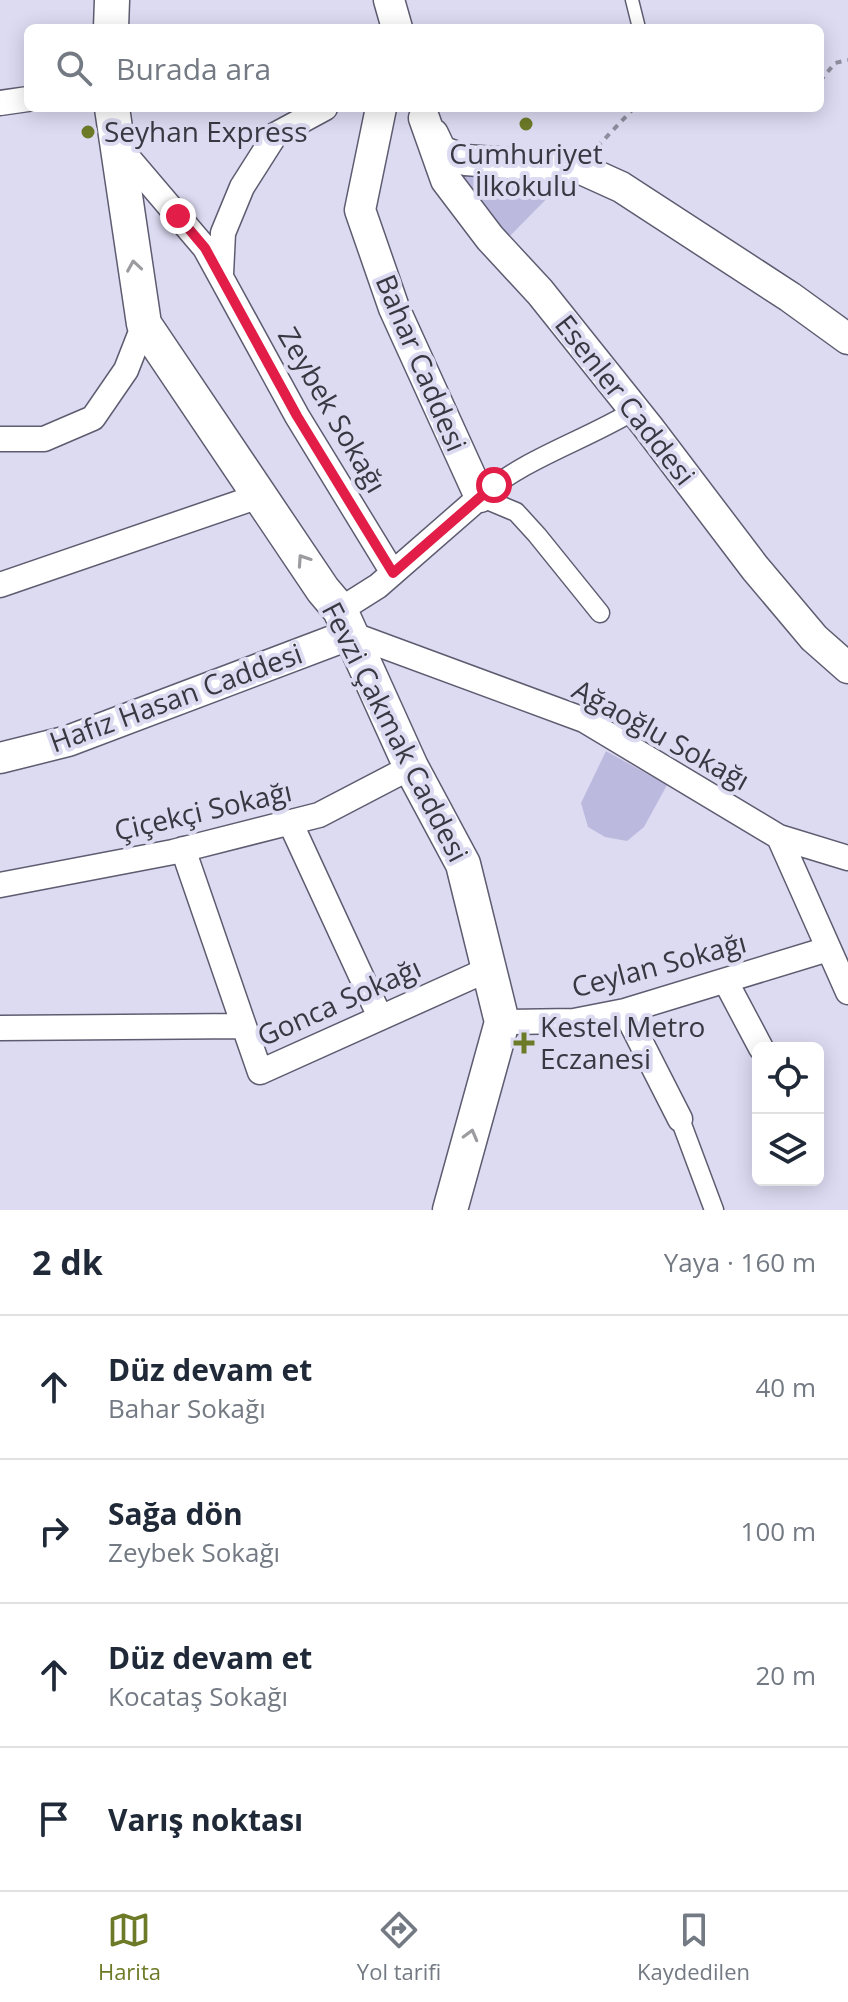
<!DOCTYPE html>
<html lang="tr">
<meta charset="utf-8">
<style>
:root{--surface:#fff;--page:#f2f2f3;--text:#1f2937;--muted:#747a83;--line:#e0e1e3;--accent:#6d7b28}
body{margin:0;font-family:"Open Sans",sans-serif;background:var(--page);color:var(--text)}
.controls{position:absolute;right:24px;bottom:24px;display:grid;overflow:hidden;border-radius:12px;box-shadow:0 4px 20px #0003}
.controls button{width:72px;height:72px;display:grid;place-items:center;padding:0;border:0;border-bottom:2px solid var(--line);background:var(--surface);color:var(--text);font:40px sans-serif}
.stop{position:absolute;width:24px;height:24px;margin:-18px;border:6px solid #e11d48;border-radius:50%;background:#fff}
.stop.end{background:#e11d48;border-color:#fff;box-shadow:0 2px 8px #0008}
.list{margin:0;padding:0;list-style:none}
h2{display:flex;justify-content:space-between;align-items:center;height:104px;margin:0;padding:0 32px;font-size:34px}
h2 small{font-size:26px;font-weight:400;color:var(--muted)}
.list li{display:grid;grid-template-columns:52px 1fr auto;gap:24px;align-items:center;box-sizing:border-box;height:144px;padding:0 32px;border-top:2px solid var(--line)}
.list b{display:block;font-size:30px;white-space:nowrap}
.list p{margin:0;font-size:26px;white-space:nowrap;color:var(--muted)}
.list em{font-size:26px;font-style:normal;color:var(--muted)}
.icon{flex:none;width:44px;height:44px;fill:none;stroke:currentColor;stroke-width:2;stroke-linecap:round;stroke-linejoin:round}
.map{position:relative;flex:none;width:848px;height:1210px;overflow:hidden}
.search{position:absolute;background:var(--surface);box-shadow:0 4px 20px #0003;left:24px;right:24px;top:24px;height:88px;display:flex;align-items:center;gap:20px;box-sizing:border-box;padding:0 28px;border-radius:12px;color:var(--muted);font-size:30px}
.sheet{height:680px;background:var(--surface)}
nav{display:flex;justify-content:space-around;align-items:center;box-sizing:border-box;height:112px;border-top:2px solid var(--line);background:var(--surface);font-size:22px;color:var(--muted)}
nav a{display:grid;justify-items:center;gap:4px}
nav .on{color:var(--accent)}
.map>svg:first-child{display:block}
.green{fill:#bcb9df}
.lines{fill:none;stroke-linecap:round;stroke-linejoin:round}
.service-casing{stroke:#5e5c70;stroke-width:15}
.pedestrian-casing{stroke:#5e5c70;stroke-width:21}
.minor-casing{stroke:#5e5c70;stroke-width:27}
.tertiary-casing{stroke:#5e5c70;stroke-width:33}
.secondary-casing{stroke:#5e5c70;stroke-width:37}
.path{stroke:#8f8d9e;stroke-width:4;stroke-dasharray:6 6;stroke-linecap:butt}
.service{stroke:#fff;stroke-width:12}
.pedestrian{stroke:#fff;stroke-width:18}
.minor{stroke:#fff;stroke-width:24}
.tertiary{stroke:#fff;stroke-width:30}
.secondary{stroke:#fff;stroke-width:34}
.oneway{stroke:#9c9ca0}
.route{stroke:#e11d48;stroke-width:10}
.poi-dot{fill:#6d7b28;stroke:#dddbf2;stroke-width:3}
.labels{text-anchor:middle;stroke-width:8;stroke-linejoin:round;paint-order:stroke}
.poi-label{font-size:28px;fill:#393842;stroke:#dddbf2;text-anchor:start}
.street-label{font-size:28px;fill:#393842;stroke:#dddbf2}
</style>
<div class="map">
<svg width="848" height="1210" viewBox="0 0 848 1210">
<rect width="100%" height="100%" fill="#dddbf2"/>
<path class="green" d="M456 172 565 180 506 240Z
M606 751 667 785 644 827 627 841 605 837 588 827 581 803Z"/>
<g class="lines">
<g class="service-casing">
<path id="service" d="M632 0 639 28"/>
</g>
<g class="pedestrian-casing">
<path id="pedestrian" d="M600 613 537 535 516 512 480 497C525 458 584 441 635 410
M680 1119 714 1210"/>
</g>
<g class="minor-casing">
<path id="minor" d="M0 103 28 99
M119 147 205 248 297 416 393 573
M221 274 223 233 242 187 275 135 325 108
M0 439H44L93 418 126 370 144 324
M0 585 259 496
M340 610 378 586 480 497
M351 634 584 720 779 837 848 858
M290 822 380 1017
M779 837 848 992
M183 849 244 1026
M0 885 173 852 319 815 411 767
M726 982 761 1048
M625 1011 680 1119
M502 1022 574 1021 625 1011 828 949
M0 1028 244 1026 260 1072 489 969"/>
</g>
<g class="tertiary-casing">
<path id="tertiary" d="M389 0 397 28
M381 108 360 210 394 308 480 497
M424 118 446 180 490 238 540 292 648 427 755 568 814 638 848 668
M433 134 441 151 465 160 579 168 621 187 790 297 848 339
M0 758 68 741 351 634"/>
</g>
<g class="secondary-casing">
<path id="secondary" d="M111 28 112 0
M112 108 144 324 323 590 340 610 411 767 463 864 502 1022 450 1210"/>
</g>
<path class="path" d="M820 81 835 63 848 60
M597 147 634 108"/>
<use href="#service" class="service"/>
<use href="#pedestrian" class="pedestrian"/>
<use href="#minor" class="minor"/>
<use href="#tertiary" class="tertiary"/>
<use href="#secondary" class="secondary"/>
</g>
<defs><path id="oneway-chevron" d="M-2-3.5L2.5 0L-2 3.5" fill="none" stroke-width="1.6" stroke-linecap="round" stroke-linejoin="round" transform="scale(2)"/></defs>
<g class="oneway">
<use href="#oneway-chevron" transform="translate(134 266) rotate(-99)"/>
<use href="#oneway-chevron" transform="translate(303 560) rotate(-124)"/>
<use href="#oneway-chevron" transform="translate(471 1135) rotate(-75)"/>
</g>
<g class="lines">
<path class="route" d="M178 216 205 248 297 416 393 573 494 485"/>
</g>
<g class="poi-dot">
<circle cx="526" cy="124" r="8"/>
<circle cx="88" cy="132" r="8"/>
<path d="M520 1031h8v8h8v8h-8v8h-8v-8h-8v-8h8z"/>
</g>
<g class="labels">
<g class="poi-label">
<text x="104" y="142">Seyhan Express</text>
<text x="526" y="164" text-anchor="middle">Cumhuriyet<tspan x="526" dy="32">İlkokulu</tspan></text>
<text x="540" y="1037">Kestel Metro<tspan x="540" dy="32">Eczanesi</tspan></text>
</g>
<g class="street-label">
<text transform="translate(421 363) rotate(67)" y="10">Bahar Caddesi</text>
<text transform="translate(625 400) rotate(52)" y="10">Esenler Caddesi</text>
<text transform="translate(332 410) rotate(60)" y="10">Zeybek Sokağı</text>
<text transform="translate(176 698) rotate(-20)" y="10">Hafız Hasan Caddesi</text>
<text transform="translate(395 732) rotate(63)" y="10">Fevzi Çakmak Caddesi</text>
<text transform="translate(661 735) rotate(29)" y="10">Ağaoğlu Sokağı</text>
<text transform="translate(203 811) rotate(-13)" y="10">Çiçekçi Sokağı</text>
<text transform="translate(659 965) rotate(-15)" y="10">Ceylan Sokağı</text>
<text transform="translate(339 1002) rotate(-24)" y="10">Gonca Sokağı</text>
</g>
</g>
</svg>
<div class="controls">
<button><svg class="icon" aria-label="locate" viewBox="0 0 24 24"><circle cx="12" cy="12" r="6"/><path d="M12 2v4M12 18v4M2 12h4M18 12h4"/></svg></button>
<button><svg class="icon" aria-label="layers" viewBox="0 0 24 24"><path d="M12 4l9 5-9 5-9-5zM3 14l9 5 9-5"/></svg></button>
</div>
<div class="stop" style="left:494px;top:485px"></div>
<div class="stop end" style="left:178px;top:216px"></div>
<div class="search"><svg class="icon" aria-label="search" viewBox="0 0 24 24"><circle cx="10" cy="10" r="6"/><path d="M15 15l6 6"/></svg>Burada ara</div>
</div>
<section class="sheet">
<h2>2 dk<small>Yaya · 160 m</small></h2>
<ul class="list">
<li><svg class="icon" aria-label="ahead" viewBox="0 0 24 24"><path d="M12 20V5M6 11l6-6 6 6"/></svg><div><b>Düz devam et</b><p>Bahar Sokağı</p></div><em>40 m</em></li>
<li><svg class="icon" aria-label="right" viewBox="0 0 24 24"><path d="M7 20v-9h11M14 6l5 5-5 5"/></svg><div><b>Sağa dön</b><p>Zeybek Sokağı</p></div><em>100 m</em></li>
<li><svg class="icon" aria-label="ahead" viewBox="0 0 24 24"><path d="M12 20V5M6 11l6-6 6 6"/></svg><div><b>Düz devam et</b><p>Kocataş Sokağı</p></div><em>20 m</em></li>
<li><svg class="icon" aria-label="arrive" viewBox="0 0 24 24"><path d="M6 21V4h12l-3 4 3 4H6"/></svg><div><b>Varış noktası</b></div></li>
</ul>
</section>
<nav>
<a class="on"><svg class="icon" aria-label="map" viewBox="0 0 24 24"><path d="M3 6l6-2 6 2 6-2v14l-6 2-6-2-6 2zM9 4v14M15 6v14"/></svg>Harita</a>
<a><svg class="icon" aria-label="directions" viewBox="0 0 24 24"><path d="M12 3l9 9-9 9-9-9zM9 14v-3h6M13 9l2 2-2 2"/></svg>Yol tarifi</a>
<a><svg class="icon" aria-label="saved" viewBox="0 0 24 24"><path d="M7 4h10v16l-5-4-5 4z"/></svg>Kaydedilen</a>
</nav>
